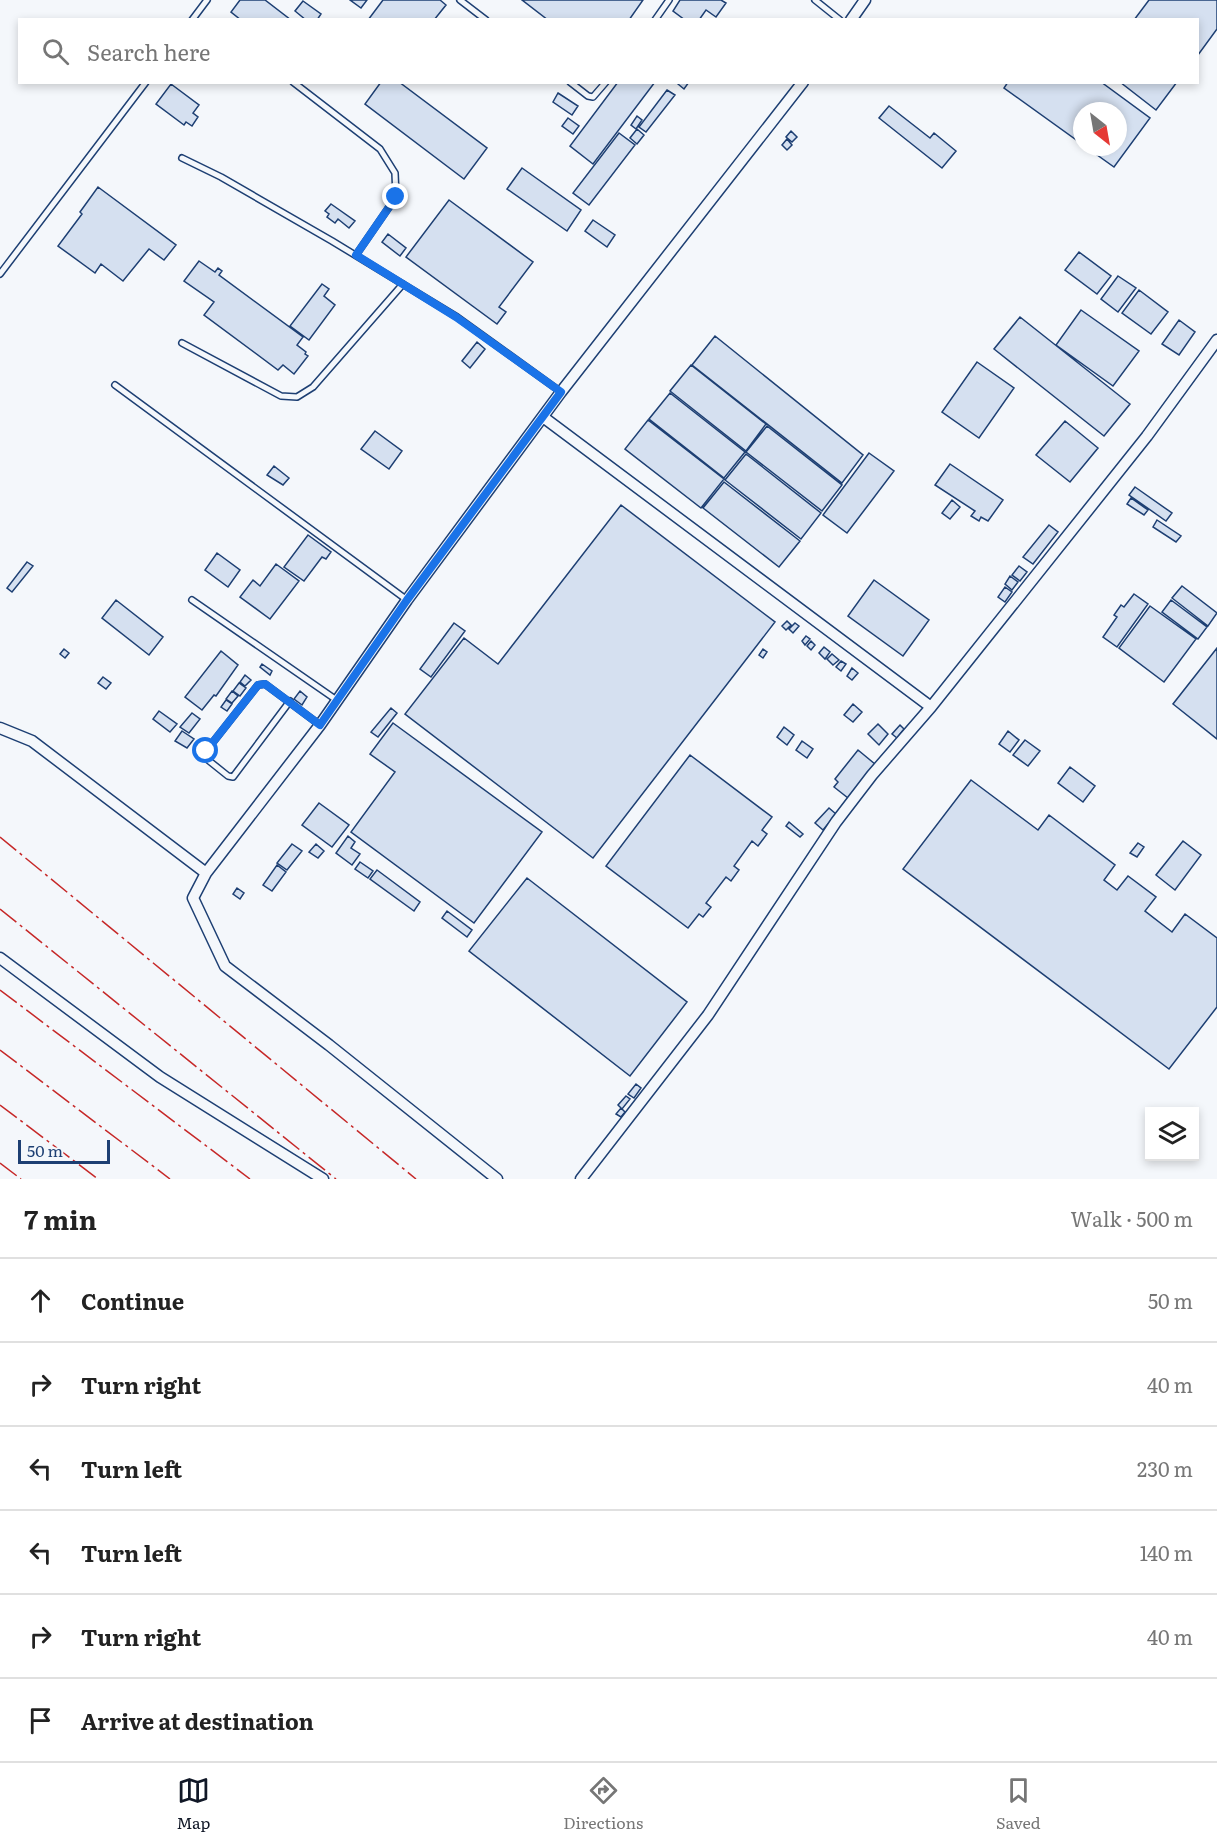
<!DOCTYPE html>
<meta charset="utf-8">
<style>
:root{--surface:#fff;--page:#f2f2f2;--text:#222;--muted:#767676;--line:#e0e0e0;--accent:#111827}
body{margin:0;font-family:Literata,serif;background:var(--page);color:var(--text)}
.controls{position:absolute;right:18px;bottom:18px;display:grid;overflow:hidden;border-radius:0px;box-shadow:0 3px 9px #0003}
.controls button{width:54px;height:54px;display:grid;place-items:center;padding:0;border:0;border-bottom:2px solid var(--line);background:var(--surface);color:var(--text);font:30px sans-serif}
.compass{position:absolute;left:1073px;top:102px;width:54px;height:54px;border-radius:50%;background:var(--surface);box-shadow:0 3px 9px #0003;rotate:149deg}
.scale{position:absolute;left:18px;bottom:15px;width:92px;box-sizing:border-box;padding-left:6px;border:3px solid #1d3f73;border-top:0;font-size:16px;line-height:21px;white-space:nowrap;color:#1d3f73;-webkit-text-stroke:4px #f4f7fb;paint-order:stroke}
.stop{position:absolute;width:18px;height:18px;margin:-14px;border:4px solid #1a73e8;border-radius:50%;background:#fff}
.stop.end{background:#1a73e8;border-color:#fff;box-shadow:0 2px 6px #0008}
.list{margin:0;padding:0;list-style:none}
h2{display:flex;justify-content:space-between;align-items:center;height:78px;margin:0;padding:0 24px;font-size:26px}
h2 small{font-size:20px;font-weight:400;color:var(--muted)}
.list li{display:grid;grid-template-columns:39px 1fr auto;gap:18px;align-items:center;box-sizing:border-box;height:84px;padding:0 24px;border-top:2px solid var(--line)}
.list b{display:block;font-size:22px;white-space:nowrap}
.list em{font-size:20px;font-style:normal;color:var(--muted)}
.icon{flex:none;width:33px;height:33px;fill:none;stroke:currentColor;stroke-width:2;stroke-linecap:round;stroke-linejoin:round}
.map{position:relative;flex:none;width:1217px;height:1179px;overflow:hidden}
.search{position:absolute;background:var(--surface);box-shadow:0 3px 9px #0003;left:18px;right:18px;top:18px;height:66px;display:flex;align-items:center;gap:15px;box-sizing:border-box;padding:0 21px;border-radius:0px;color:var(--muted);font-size:22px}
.sheet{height:582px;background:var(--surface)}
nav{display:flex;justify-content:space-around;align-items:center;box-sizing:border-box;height:84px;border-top:2px solid var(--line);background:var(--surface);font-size:16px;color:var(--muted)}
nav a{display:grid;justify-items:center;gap:3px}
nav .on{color:var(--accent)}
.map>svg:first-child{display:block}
.building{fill:#d5e0f0;stroke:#1d3f73;stroke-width:1.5}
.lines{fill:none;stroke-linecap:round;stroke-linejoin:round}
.lane-casing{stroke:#1d3f73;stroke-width:8}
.street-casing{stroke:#1d3f73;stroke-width:13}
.lane{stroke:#f4f7fb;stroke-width:5}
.street{stroke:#f4f7fb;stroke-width:10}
.power{stroke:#c62828;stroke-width:1.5;stroke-dasharray:21 4.5 3 4.5;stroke-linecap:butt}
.route{stroke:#1a73e8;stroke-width:8}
</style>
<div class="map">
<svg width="1217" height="1179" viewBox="0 0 1217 1179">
<rect width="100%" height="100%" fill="#f4f7fb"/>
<path class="building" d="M240 0H265L291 20H241L231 12Z
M350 0H367L361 8Z
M383 0H440L446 5 434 20H368Z
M522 0H643L629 20H548Z
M680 0H721L726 3 716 17 706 10 699 20H685L673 11Z
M1149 0H1217V29L1198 55V20H1134Z
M303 1 321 14 317 20H306L295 11Z
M381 82H399L487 148 464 179 365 104Z
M618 82H655L593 164 570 146Z
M680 82H689L684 89 678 84Z
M1008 82H1101L1150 118 1114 167 1086 147H1118V111H1082V144L1004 88Z
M1120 82H1177L1156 110Z
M171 84 199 105 193 113 198 117 192 126 186 122 184 125 156 104Z
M667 90 675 95 646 132 639 127Z
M558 93 578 106 572 115 553 102Z
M889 106 930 138 934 133 956 151 942 168 879 118Z
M637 116 642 120 636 129 631 125Z
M568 118 579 126 573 134 562 126Z
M637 129 644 135 637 144 630 138Z
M791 131 797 137 792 142 786 137Z
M619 133 635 145 589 205 573 193Z
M787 139 792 145 787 150 782 145Z
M522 168 581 210 567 231 507 189Z
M98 187 176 245 164 260 149 249 123 281 101 264 95 273 58 246 82 214 80 212Z
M449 200 533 262 499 307 506 312 497 324 406 257Z
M331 204 355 221 349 228 338 219 335 223 327 217 329 214 325 211Z
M593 220 615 235 607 247 585 231Z
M388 234 406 248 400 256 382 242Z
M1079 252 1111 276 1097 294 1065 270Z
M199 261 215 272 218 268 222 271 219 275 303 337 297 345 306 352 305 354 308 356 294 374 283 365 278 370 204 315 214 302 184 281Z
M1118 276 1136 288 1118 312 1101 299Z
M322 284 329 289 324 296 335 305 309 340 290 326Z
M1139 290 1168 312 1151 334 1122 313Z
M1081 310 1139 351 1113 386 1056 345Z
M1020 317 1130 404 1104 436 994 349Z
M1179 320 1195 332 1179 355 1162 344Z
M715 336 863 455 842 483 692 365Z
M477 342 485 349 470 368 462 361Z
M977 362 1014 388 979 438 942 412Z
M691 365 766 424 746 451 670 391Z
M670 393 745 452 724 478 649 419Z
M648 420 724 479 701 508 625 449Z
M1065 421 1098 448 1070 482 1036 455Z
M767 426 842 485 822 511 746 452Z
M375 431 402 451 389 469 361 449Z
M869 453 894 471 847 533 823 515Z
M746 454 821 513 801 539 725 480Z
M950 464 1003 500 988 521 981 517 979 521 971 516 975 511 935 485Z
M274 466 289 478 283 485 267 475Z
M724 482 800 541 779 567 703 508Z
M1135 487 1172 513 1166 521 1129 495Z
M1131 498 1148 510 1144 515 1127 504Z
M952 500 960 507 950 519 942 513Z
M621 505 775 622 593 858 405 714 464 638 498 664Z
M1157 520 1181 536 1176 542 1153 527Z
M1049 525 1058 532 1033 564 1023 557Z
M308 535 331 552 326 559 322 557 304 581 284 567Z
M217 553 240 570 228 587 205 570Z
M27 562 33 566 12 592 7 588Z
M276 564 299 581 270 619 240 597 253 580 260 586Z
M1019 566 1027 572 1020 581 1012 575Z
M1010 576 1018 582 1012 590 1005 584Z
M874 580 929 620 903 656 848 616Z
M1182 586 1217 613 1208 626 1172 598Z
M1005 587 1012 592 1005 602 998 597Z
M1134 594 1148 604 1117 647 1103 637 1117 617 1114 615 1121 605 1124 607Z
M116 600 163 637 149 655 102 618Z
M1171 600 1207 627 1198 639 1162 612Z
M1150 606 1196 639 1164 682 1119 648Z
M787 621 791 625 786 630 782 626Z
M454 623 465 631 431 677 420 669Z
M795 623 799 626 793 633 789 629Z
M806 636 810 639 805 645 802 641Z
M811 641 815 645 811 650 807 646Z
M824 647 830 652 825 659 819 653Z
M1217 648V739L1173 704Z
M64 649 69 653 65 658 60 654Z
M763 649 767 652 763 658 759 655Z
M221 651 238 665 216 696 214 695 202 710 185 697Z
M832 654 839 660 833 665 827 659Z
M841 661 846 664 841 671 836 667Z
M262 664 272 671 270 675 260 667Z
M852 668 858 673 852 680 847 676Z
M245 675 251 680 245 686 240 682Z
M103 677 111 683 106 689 98 683Z
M239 683 246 688 240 696 233 691Z
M232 691 238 696 232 703 226 699Z
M300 691 307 697 302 705 294 699Z
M226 700 232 704 227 711 221 707Z
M853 704 862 712 853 722 844 715Z
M391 708 397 713 378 737 371 732Z
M159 711 177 724 170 732 153 719Z
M192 713 200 719 189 733 180 727Z
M393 723 542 832 474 923 351 832 395 772 370 754Z
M878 724 888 734 879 745 868 734Z
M900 725 904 729 897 738 892 734Z
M784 727 794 735 787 745 777 737Z
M182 731 194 739 187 748 175 741Z
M1008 731 1019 740 1010 752 999 744Z
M1025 740 1040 751 1028 766 1013 755Z
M802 741 813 749 807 758 796 750Z
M858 750 875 764 848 798 834 787 838 782 835 779Z
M690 755 772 817 762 830 767 834 758 846 752 841 734 866 739 870 731 881 726 877 706 903 711 907 703 917 699 914 688 928 606 866Z
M1070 767 1095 786 1083 802 1058 783Z
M971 780 1038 830 1049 815 1115 865 1104 880 1117 890 1128 876 1156 897 1145 911 1172 932 1185 914 1217 938V1007L1169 1069 903 869Z
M319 803 349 825 332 847 302 825Z
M829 808 836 814 823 830 815 823Z
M789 822 803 834 800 837 786 826Z
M348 836 355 842 351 848 360 854 352 865 336 853Z
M1183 841 1201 855 1175 890 1156 875Z
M1138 843 1144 847 1137 857 1130 853Z
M292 844 302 851 287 870 277 863Z
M316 844 324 851 318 858 309 852Z
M360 862 373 871 368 878 355 869Z
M277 865 286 872 272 891 263 885Z
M377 870 420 902 414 911 370 879Z
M527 878 687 1002 630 1076 469 951Z
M237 888 244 893 240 899 233 894Z
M447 911 472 930 467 937 442 918Z
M636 1084 641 1088 634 1098 628 1094Z
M626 1096 630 1099 622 1109 618 1105Z
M621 1108 625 1112 621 1117 616 1114Z"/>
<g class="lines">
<g class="lane-casing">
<path id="lane" d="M460 0 486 20
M815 0 840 20
M192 20 207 0
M655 20 669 0
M293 82 380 149 395 173 396 197 356 255
M570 82 588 96 593 97 606 82
M182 158 221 177 332 241 457 317 561 392
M0 274 146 82
M182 343 281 396 297 397 313 387 403 284
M115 385 407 600
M192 600 338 701
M290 701 233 777 228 776 208 760 206 756V751L258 685 265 684 320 725"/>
</g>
<g class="street-casing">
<path id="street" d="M851 20 865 0
M543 417 931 707
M0 728 32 741 206 873 193 898 225 966 329 1045 497 1179
M206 873 320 725 407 600 561 392 803 82
M0 958 160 1077 323 1179
M581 1179 708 1015 836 822 872 775 931 707 1147 436 1217 340"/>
</g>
<use href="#lane" class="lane"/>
<use href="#street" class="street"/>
<path class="power" d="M0 837 416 1179
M0 909 336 1179
M0 990 250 1179
M0 1050 170 1179
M0 1105 98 1179
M0 1163 21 1179"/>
</g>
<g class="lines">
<path class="route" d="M206 751 258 685 265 684 320 725 407 600 561 392 456 317 356 255 396 197"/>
</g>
</svg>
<div class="controls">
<button><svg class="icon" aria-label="layers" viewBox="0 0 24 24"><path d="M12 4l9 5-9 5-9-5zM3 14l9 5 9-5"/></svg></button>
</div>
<svg class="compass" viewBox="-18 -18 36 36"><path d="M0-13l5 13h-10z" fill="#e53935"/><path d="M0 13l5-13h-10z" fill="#767676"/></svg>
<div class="scale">50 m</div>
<div class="stop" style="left:206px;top:751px"></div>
<div class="stop end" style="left:396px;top:197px"></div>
<div class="search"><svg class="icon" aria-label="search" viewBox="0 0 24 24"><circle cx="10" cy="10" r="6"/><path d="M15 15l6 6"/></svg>Search here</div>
</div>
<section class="sheet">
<h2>7 min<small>Walk · 500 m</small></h2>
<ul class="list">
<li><svg class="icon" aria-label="ahead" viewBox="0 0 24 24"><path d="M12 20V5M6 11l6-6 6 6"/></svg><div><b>Continue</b></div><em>50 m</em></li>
<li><svg class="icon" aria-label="right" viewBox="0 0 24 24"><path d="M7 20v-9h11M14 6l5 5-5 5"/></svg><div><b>Turn right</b></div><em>40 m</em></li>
<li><svg class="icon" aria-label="left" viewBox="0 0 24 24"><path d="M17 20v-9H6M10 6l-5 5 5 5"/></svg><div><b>Turn left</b></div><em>230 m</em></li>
<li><svg class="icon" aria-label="left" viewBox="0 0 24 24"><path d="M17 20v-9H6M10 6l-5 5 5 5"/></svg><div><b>Turn left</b></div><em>140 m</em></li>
<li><svg class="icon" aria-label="right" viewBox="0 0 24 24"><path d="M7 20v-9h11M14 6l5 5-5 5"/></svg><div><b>Turn right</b></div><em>40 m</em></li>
<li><svg class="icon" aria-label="arrive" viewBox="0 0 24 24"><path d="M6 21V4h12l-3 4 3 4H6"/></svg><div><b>Arrive at destination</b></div></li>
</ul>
</section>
<nav>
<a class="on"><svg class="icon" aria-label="map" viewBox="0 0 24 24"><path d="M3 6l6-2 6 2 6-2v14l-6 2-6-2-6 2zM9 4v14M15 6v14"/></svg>Map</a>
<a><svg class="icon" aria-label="directions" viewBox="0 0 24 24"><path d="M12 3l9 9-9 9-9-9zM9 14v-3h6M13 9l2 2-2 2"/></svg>Directions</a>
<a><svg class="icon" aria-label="saved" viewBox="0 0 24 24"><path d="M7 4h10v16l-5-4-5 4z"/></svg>Saved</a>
</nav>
